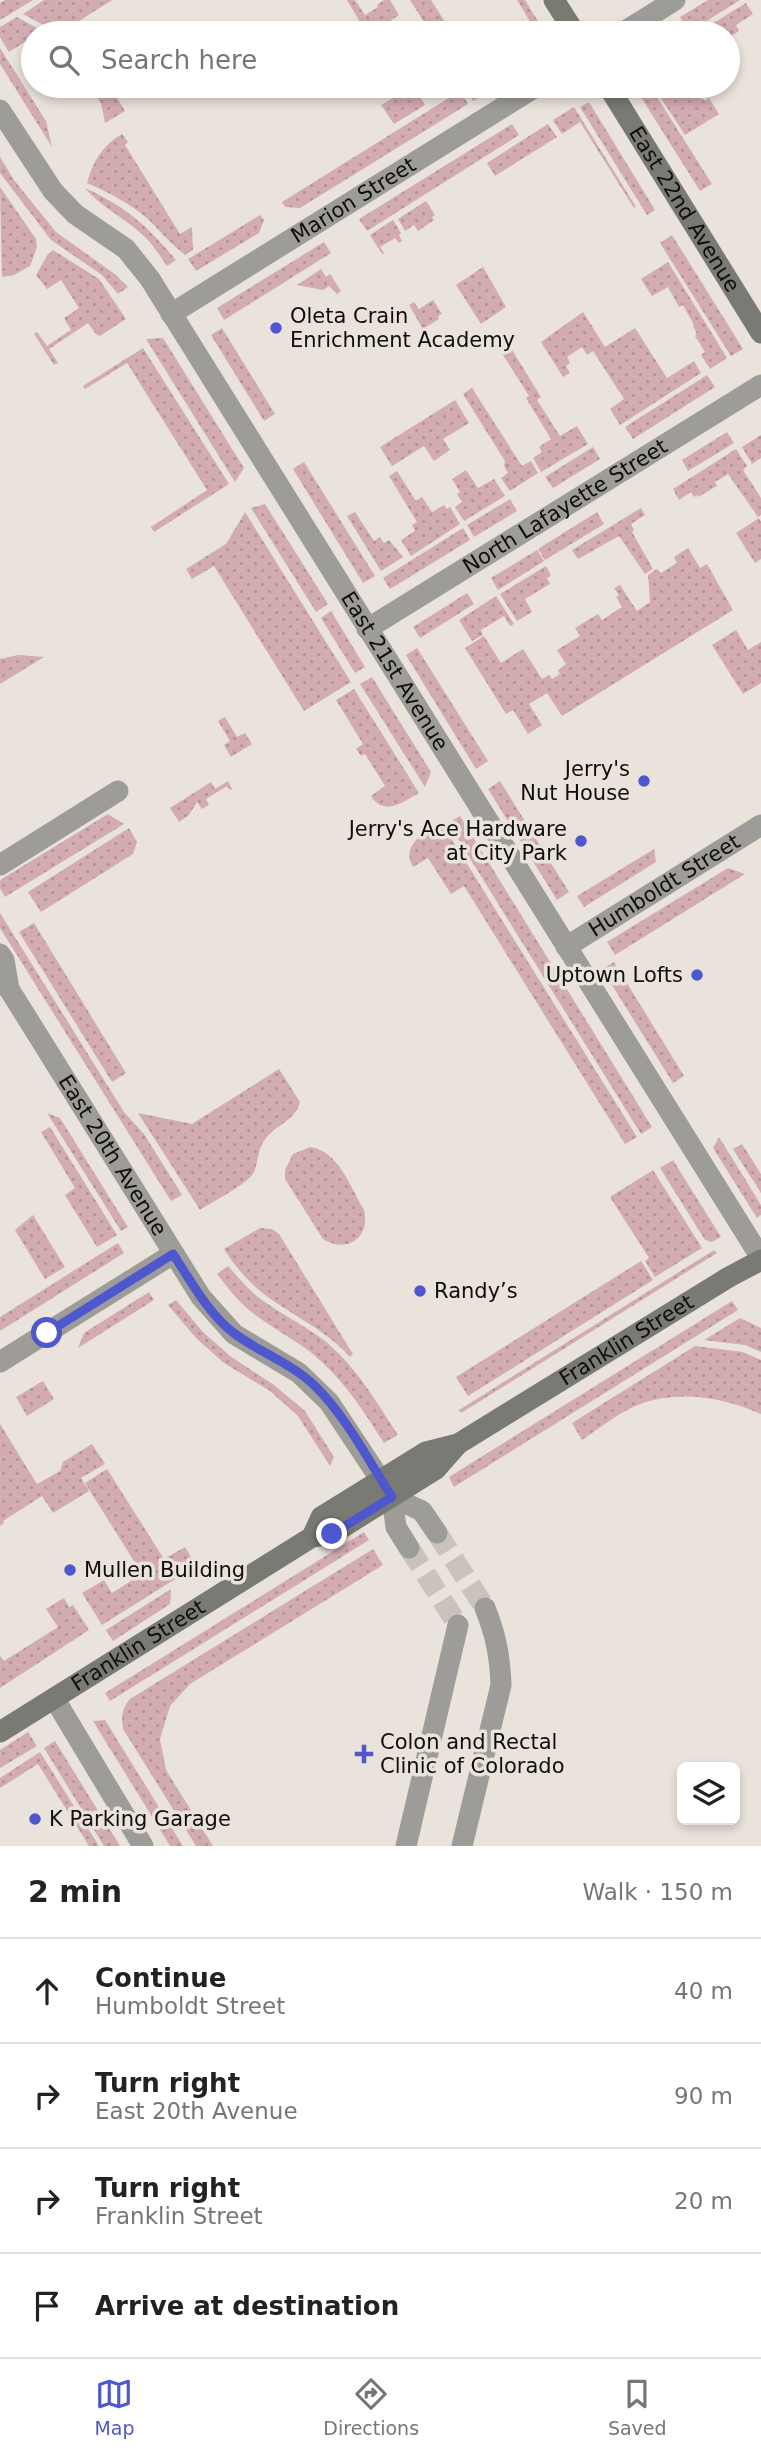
<!DOCTYPE html>
<meta charset="utf-8">
<style>
:root{--surface:#fff;--page:#f2f2f2;--text:#222;--muted:#767676;--line:#e0e0e0;--accent:#4e57cd}
body{margin:0;font-family:"DejaVu Sans",sans-serif;background:var(--page);color:var(--text)}
.controls{position:absolute;right:21px;bottom:21px;display:grid;overflow:hidden;border-radius:10px;box-shadow:0 4px 10px #0003}
.controls button{width:63px;height:63px;display:grid;place-items:center;padding:0;border:0;border-bottom:2px solid var(--line);background:var(--surface);color:var(--text);font:35px sans-serif}
.stop{position:absolute;width:21px;height:21px;margin:-16px;border:5px solid #4e57cd;border-radius:50%;background:#fff}
.stop.end{background:#4e57cd;border-color:#fff;box-shadow:0 2px 7px #0008}
.list{margin:0;padding:0;list-style:none}
h2{display:flex;justify-content:space-between;align-items:center;height:91px;margin:0;padding:0 28px;font-size:30px}
h2 small{font-size:23px;font-weight:400;color:var(--muted)}
.list li{display:grid;grid-template-columns:46px 1fr auto;gap:21px;align-items:center;box-sizing:border-box;height:105px;padding:0 28px;border-top:2px solid var(--line)}
.list b{display:block;font-size:26px;white-space:nowrap}
.list p{margin:0;font-size:23px;white-space:nowrap;color:var(--muted)}
.list em{font-size:23px;font-style:normal;color:var(--muted)}
.icon{flex:none;width:38px;height:38px;fill:none;stroke:currentColor;stroke-width:2;stroke-linecap:round;stroke-linejoin:round}
.map{position:relative;flex:none;width:761px;height:1846px;overflow:hidden}
.search{position:absolute;background:var(--surface);box-shadow:0 4px 10px #0003;left:21px;right:21px;top:21px;height:77px;display:flex;align-items:center;gap:18px;box-sizing:border-box;padding:0 24px;border-radius:38px;color:var(--muted);font-size:26px}
.sheet{height:511px;background:var(--surface)}
nav{display:flex;justify-content:space-around;align-items:center;box-sizing:border-box;height:98px;border-top:2px solid var(--line);background:var(--surface);font-size:19px;color:var(--muted)}
nav a{display:grid;justify-items:center;gap:4px}
nav .on{color:var(--accent)}
.map>svg:first-child{display:block}
.grass{fill:url(#grass-dots)}
.lines{fill:none;stroke-linecap:round;stroke-linejoin:round}
.street-tunnel{stroke:#c9c3bc;stroke-width:21;stroke-dasharray:21 10;stroke-linecap:butt}
.street{stroke:#9d9c98;stroke-width:21}
.secondary{stroke:#7a7a74;stroke-width:21}
.route{stroke:#4e57cd;stroke-width:9}
.poi-dot{fill:#4e57cd;stroke:#eae3db;stroke-width:2.5}
.labels{text-anchor:middle;stroke-width:7;stroke-linejoin:round;paint-order:stroke}
.street-label{font-size:21px;fill:#100e0b;stroke:#eae3db}
.poi-label{font-size:21px;fill:#100e0b;stroke:#eae3db;text-anchor:start}
</style>
<div class="map">
<svg width="761" height="1846" viewBox="0 0 761 1846">
<defs>
<pattern id="grass-dots" width="8" height="8" patternUnits="userSpaceOnUse" patternTransform="scale(1.75)"><rect width="8" height="8" fill="#d2acb1"/><path d="M2 2h.1M6 6h.1" fill="none" stroke="#b39397" stroke-width="1.8" stroke-linecap="round"/></pattern>
</defs>
<rect width="100%" height="100%" fill="#eae3db"/>
<path class="grass" d="M5 0H33L0 20V3Z
M44 0H112L79 21 86 33H58L23 14Z
M347 0H355L365 15 378 7 377 5 384 0H390L399 15 378 29 380 33H343L360 22Z
M410 0H431L452 33H431Z
M517 0H525L544 31 537 33Z
M708 0H740L689 32 680 17Z
M746 3 753 14 736 25 739 31 728 38V33H718L712 24Z
M17 17 46 33H33V49L30 51 25 42 9 52 0 37V27Z
M0 48 46 121 52 147 0 64Z
M90 86H110L125 111 105 123 101 103Z
M468 86H497L473 101 465 88Z
M634 86H650L712 184 700 191Z
M653 86 692 87 700 99 702 98 704 101 709 98 719 114 685 135Z
M416 91 425 105 394 124 381 105 400 94 404 99Z
M460 91 468 104 300 208 285 207 282 202Z
M589 102 655 210 647 215 580 107Z
M574 107 636 207 634 208 580 122 562 134 553 120Z
M512 124 519 135 367 231 359 219Z
M548 124 557 137 495 176 487 163Z
M122 134 128 142 125 145 180 234 192 227 193 250 185 255C171 244 161 232 149 220 130 203 109 193 87 183 94 160 102 146 122 134Z
M0 157 14 180 56 232 116 275 128 287 118 294 102 275 51 240 0 173Z
M0 187 36 239 37 247 30 266 14 275 2 277Z
M85 188C128 208 146 225 176 260L167 266C158 253 151 241 138 231 121 216 100 206 85 188Z
M426 201 435 215 432 217 434 220 418 231 414 225 405 231 398 219Z
M260 215 264 220 259 233 196 271 188 259Z
M393 220 401 233 399 235 402 241 399 243 395 238 380 247 384 253 382 254 370 235Z
M672 235 743 349 731 356 660 243Z
M324 242 331 253 224 320 217 308Z
M53 250 99 279 126 319 100 336 96 334 88 323 49 349 58 363 54 365 34 334 37 332 47 346 71 330 64 318 79 308 61 280 47 289 36 275 48 254Z
M668 262 727 358 710 369 701 355 705 352 695 336 697 334 693 326 694 325 683 305 679 307 668 287 652 296 641 279Z
M483 267 506 307 481 324 456 285Z
M321 269 326 277 330 274 341 291 337 294 329 286 323 290 297 285Z
M433 300 442 314 438 316 439 319 423 329 409 305 414 302 419 309Z
M583 312 605 347 635 328 667 378 694 361 701 373 620 425 610 409 624 399 593 351 587 355 582 347 567 357 570 363 566 366 570 373 563 377 541 342Z
M222 328 275 414 264 421 211 335Z
M163 338 244 468 235 482 146 339Z
M507 342 541 397 537 400 560 436 577 426 588 444 541 472 533 458 542 452 539 447 551 439 526 398 529 396 498 347Z
M143 348 229 484 154 532 151 527 207 490 127 363 85 389 83 386Z
M707 375 715 387 633 439 625 427Z
M472 388 522 466 531 461 538 473 510 491 501 478 508 473 504 466 505 461 463 394Z
M455 400 469 423 443 439 450 450 434 461 424 446 392 466 380 447Z
M727 432 734 443 688 471 682 460Z
M761 435V458L752 464 742 447Z
M593 447 600 459 553 488 545 477Z
M736 449 747 466 743 470 761 498V515L758 517 728 474 715 482 717 486 698 497 697 495 694 497 691 492 679 500 673 489Z
M304 462 375 576 363 583 293 469Z
M466 470 478 488 494 479 505 496 464 521 455 507 462 502 457 494 460 492 452 479Z
M397 471 416 501 422 497 432 512 444 505 447 509 450 507 460 524 411 556 401 540 415 531 412 525 417 522 389 476Z
M510 499 517 511 474 537 467 525Z
M265 504 328 604 316 612 251 508Z
M641 508 645 515 631 524 634 530 632 532 653 569 645 574 619 536 578 559 572 550Z
M245 512 351 682 304 711 214 566 192 579 186 569 226 544Z
M355 512 374 541 380 537 384 543 389 540 403 557 381 571 347 516Z
M597 512 604 524 545 560 538 549Z
M759 518 761 522V559L755 563 736 533Z
M463 528 470 540 390 589 383 578Z
M688 548 700 568 707 564 733 610 562 716 547 693 529 704 542 725 528 734 513 710 506 714 465 648 484 636 501 663 523 649 542 679 549 675 552 679 560 674 558 670 566 664 557 650 580 636 575 628 598 614 602 620 622 607 616 597 619 595 614 588 620 585 637 611 650 602 648 575 657 569 661 573 677 563 674 557Z
M537 550 544 561 498 590 491 578Z
M546 566 551 575 547 578 550 584 525 599 532 612 517 621 500 594Z
M467 593 474 604 420 638 413 627Z
M496 596 514 624 510 626 504 616 481 630 483 635 472 641 459 620Z
M331 611 365 667 355 673 321 618Z
M736 630 748 650 761 642V683L743 694 712 645Z
M417 648 488 761 476 769 406 655Z
M18 655 44 657 0 684V659Z
M372 677 431 772 425 787 360 684Z
M354 689 419 793C403 802 384 817 371 796L385 786 365 754 361 756 356 749 363 744 336 700Z
M225 717 237 737 245 733 252 744 231 757 224 745 230 741 218 721Z
M228 781 232 789 230 790 227 786 206 799 209 805 202 809 197 802 189 815 179 822 170 808 211 782 215 789Z
M500 781 569 892 557 900 488 789Z
M108 814 124 824 5 897 0 888V880Z
M460 816 652 1127 641 1134 448 823Z
M441 822 637 1137 625 1144 464 886 451 894 428 858 413 867C400 845 425 832 441 822Z
M129 828 137 842 133 854 41 912 28 892Z
M654 849 656 862 584 907 577 896Z
M728 868 745 874 615 955 607 942Z
M0 913 124 1112 144 1134 182 1195 171 1201 0 928Z
M34 923 126 1073 112 1082 19 932Z
M614 962 684 1076 673 1083 602 969Z
M279 1069 300 1102C296 1119 277 1125 267 1137 257 1148 259 1160 254 1172 247 1185 213 1201 200 1210L138 1113 192 1124Z
M47 1113 60 1118 128 1227 121 1231Z
M50 1127 117 1235 97 1247 65 1195 75 1188 41 1132Z
M719 1137 761 1205V1215L757 1218 713 1148Z
M742 1144 761 1174V1193L733 1149Z
M310 1147C339 1151 350 1187 364 1210 371 1238 346 1254 323 1239L285 1179V1170L293 1154Z
M673 1160 721 1237 712 1242 705 1240 660 1168Z
M653 1170 702 1248 655 1277 645 1261 649 1258 610 1197Z
M33 1215 65 1267 45 1279 15 1230Z
M260 1228 272 1229 279 1234 353 1354 350 1357C324 1328 290 1315 260 1291 246 1279 234 1265 224 1249Z
M118 1243 124 1253 0 1331V1317Z
M714 1250 717 1253 461 1413 459 1410Z
M641 1261 653 1280 468 1396 456 1377Z
M228 1266C239 1278 249 1291 262 1300 281 1314 302 1324 321 1338 354 1363 375 1400 398 1435L384 1443C363 1410 343 1379 313 1354 294 1339 272 1328 254 1314 239 1303 228 1288 217 1274Z
M149 1292 154 1300 78 1348 84 1333Z
M176 1300 202 1331 230 1356 274 1385 305 1411 334 1457 330 1466 298 1416 270 1391 224 1363 196 1338 168 1305Z
M732 1301 738 1310 454 1487 449 1477Z
M740 1318 761 1328V1352L745 1345 704 1340Z
M695 1346 743 1352 761 1360V1414C724 1398 683 1390 643 1403 622 1410 601 1427 582 1440L572 1423Z
M43 1381 54 1399 27 1416 16 1397Z
M0 1424 37 1484 60 1471 63 1462 92 1444 105 1464 81 1478 89 1491 53 1513 42 1496 3 1521 4 1523 0 1526Z
M107 1469 164 1559 185 1547 196 1566 102 1625 82 1593 104 1580 112 1593 142 1574 85 1483Z
M364 1532 369 1540 110 1701 105 1693Z
M373 1549 383 1565 190 1684 170 1706 160 1739 166 1770 213 1846H196L123 1729C121 1717 122 1708 130 1699Z
M171 1589 170 1604 113 1641 106 1630Z
M64 1598 69 1607 73 1605 89 1630 0 1688V1656L4 1661 58 1627 46 1609Z
M105 1720 183 1846H170L93 1721Z
M28 1732 37 1746 0 1768V1750Z
M55 1741 120 1846H104L44 1748Z
M40 1752 99 1846H89L38 1764 0 1788V1778Z"/>
<g class="lines">
<path class="street-tunnel" d="M437 1533 485 1608
M409 1548 458 1625"/>
<g class="street">
<path d="M622 33 675 0"/>
<path id="s1" d="M0 110 53 191 75 214 126 249 150 279 761 1258"/>
<path id="s2" d="M171 314 537 86"/>
<path id="s3" d="M367 629 761 385"/>
<path d="M0 865 118 791"/>
<path id="s4" d="M566 947 761 825"/>
<path d="M0 954 4 960 9 989"/>
<path id="s5" d="M0 981 9 989 201 1297 234 1334 299 1373 329 1402 392 1497 396 1527 409 1548"/>
<path d="M0 1362 173 1254"/>
<path d="M392 1497 422 1511 437 1533"/>
<path d="M54 1698 143 1846"/>
<path d="M406 1846 458 1625"/>
<path d="M462 1846 501 1685C500 1657 496 1635 485 1608"/>
</g>
<g class="secondary">
<path d="M554 0 575 33"/>
<path id="s6" d="M608 86 761 333"/>
<path d="M312 1537 321 1517 426 1452 458 1444"/>
<path id="s7" d="M0 1732 312 1537 332 1534 436 1469 458 1444 729 1277 761 1260"/>
</g>
</g>
<g class="lines">
<path class="route" d="M47 1333 173 1254C191 1281 209 1315 235 1334 261 1353 293 1364 316 1387 347 1418 368 1460 392 1497L332 1534"/>
</g>
<g class="poi-dot">
<circle cx="276" cy="328" r="7"/>
<circle cx="644" cy="781" r="7"/>
<circle cx="581" cy="841" r="7"/>
<circle cx="697" cy="975" r="7"/>
<circle cx="420" cy="1291" r="7"/>
<circle cx="70" cy="1570" r="7"/>
<path d="M360.5 1743.5h7v7h7v7h-7v7h-7v-7h-7v-7h7z"/>
<circle cx="35" cy="1819" r="7"/>
</g>
<g class="labels">
<g class="street-label">
<text dy="7" stroke="none"><textPath href="#s2" startOffset="215">Marion Street</textPath></text>
<text dy="7" stroke="none"><textPath href="#s6" startOffset="145">East 22nd Avenue</textPath></text>
<text dy="7" stroke="none"><textPath href="#s3" startOffset="233">North Lafayette Street</textPath></text>
<text dy="7" stroke="none"><textPath href="#s1" startOffset="691">East 21st Avenue</textPath></text>
<text dy="7" stroke="none"><textPath href="#s4" startOffset="116">Humboldt Street</textPath></text>
<text dy="7" stroke="none"><textPath href="#s5" startOffset="208">East 20th Avenue</textPath></text>
<text dy="7" stroke="none"><textPath href="#s7" startOffset="742">Franklin Street</textPath></text>
<text dy="7" stroke="none"><textPath href="#s7" startOffset="163">Franklin Street</textPath></text>
</g>
<g class="poi-label">
<text x="290" y="323">Oleta Crain<tspan x="290" dy="24">Enrichment Academy</tspan></text>
<text x="630" y="776" text-anchor="end">Jerry's<tspan x="630" dy="24">Nut House</tspan></text>
<text x="567" y="836" text-anchor="end">Jerry's Ace Hardware<tspan x="567" dy="24">at City Park</tspan></text>
<text x="683" y="982" text-anchor="end">Uptown Lofts</text>
<text x="434" y="1298">Randy’s</text>
<text x="84" y="1577">Mullen Building</text>
<text x="380" y="1749">Colon and Rectal<tspan x="380" dy="24">Clinic of Colorado</tspan></text>
<text x="49" y="1826">K Parking Garage</text>
</g>
</g>
</svg>
<div class="controls">
<button><svg class="icon" aria-label="layers" viewBox="0 0 24 24"><path d="M12 4l9 5-9 5-9-5zM3 14l9 5 9-5"/></svg></button>
</div>
<div class="stop" style="left:47px;top:1333px"></div>
<div class="stop end" style="left:332px;top:1534px"></div>
<div class="search"><svg class="icon" aria-label="search" viewBox="0 0 24 24"><circle cx="10" cy="10" r="6"/><path d="M15 15l6 6"/></svg>Search here</div>
</div>
<section class="sheet">
<h2>2 min<small>Walk · 150 m</small></h2>
<ul class="list">
<li><svg class="icon" aria-label="ahead" viewBox="0 0 24 24"><path d="M12 20V5M6 11l6-6 6 6"/></svg><div><b>Continue</b><p>Humboldt Street</p></div><em>40 m</em></li>
<li><svg class="icon" aria-label="right" viewBox="0 0 24 24"><path d="M7 20v-9h11M14 6l5 5-5 5"/></svg><div><b>Turn right</b><p>East 20th Avenue</p></div><em>90 m</em></li>
<li><svg class="icon" aria-label="right" viewBox="0 0 24 24"><path d="M7 20v-9h11M14 6l5 5-5 5"/></svg><div><b>Turn right</b><p>Franklin Street</p></div><em>20 m</em></li>
<li><svg class="icon" aria-label="arrive" viewBox="0 0 24 24"><path d="M6 21V4h12l-3 4 3 4H6"/></svg><div><b>Arrive at destination</b></div></li>
</ul>
</section>
<nav>
<a class="on"><svg class="icon" aria-label="map" viewBox="0 0 24 24"><path d="M3 6l6-2 6 2 6-2v14l-6 2-6-2-6 2zM9 4v14M15 6v14"/></svg>Map</a>
<a><svg class="icon" aria-label="directions" viewBox="0 0 24 24"><path d="M12 3l9 9-9 9-9-9zM9 14v-3h6M13 9l2 2-2 2"/></svg>Directions</a>
<a><svg class="icon" aria-label="saved" viewBox="0 0 24 24"><path d="M7 4h10v16l-5-4-5 4z"/></svg>Saved</a>
</nav>
